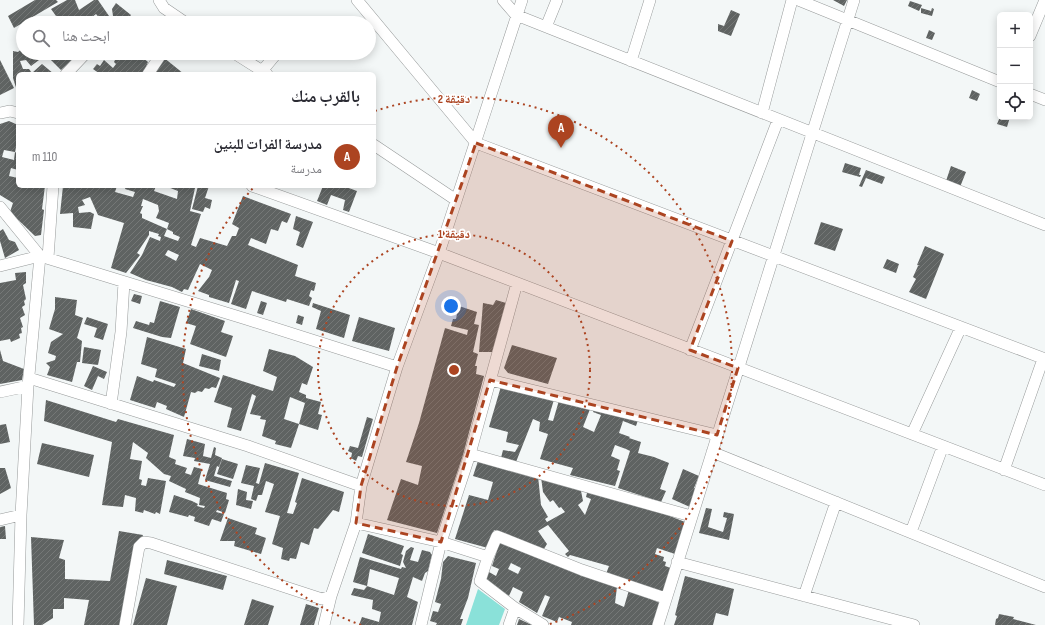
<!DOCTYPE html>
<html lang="ar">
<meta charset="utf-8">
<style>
:root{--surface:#fff;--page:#f7f7f7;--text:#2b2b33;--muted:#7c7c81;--line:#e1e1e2;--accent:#ac4421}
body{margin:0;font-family:"Sofia Sans Condensed","Noto Naskh Arabic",sans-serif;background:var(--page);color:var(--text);direction:rtl}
.controls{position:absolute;right:12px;top:12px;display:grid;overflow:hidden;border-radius:6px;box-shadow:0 2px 10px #0003}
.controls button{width:36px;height:36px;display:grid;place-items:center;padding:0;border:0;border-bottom:1px solid var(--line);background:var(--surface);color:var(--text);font:20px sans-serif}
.you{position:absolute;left:451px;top:306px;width:14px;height:14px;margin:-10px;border:3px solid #fff;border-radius:50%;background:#1a73e8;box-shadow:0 0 0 6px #1a73e833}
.badge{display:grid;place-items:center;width:26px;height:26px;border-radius:50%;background:var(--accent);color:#fff;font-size:13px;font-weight:700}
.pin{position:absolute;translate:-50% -33px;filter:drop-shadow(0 1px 2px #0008)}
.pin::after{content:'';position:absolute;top:21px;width:14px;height:12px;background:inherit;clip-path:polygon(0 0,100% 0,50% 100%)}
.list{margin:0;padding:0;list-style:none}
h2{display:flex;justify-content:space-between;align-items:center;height:52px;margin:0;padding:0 16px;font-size:17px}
h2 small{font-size:13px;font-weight:400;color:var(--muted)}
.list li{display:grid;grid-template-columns:26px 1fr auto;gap:12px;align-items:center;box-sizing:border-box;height:64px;padding:0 16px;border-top:1px solid var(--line)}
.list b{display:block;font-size:15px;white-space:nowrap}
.list p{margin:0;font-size:13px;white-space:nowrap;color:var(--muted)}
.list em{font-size:13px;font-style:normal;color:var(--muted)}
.icon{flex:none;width:22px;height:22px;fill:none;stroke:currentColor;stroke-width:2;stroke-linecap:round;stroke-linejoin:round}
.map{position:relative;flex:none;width:1045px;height:625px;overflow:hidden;direction:ltr}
.search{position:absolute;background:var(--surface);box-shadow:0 2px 10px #0003;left:16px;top:16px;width:360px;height:44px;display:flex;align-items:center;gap:10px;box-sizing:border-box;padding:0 14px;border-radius:22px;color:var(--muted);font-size:15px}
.panel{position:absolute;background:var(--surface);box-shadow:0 2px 10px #0003;left:16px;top:72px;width:360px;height:116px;border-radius:6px;direction:rtl}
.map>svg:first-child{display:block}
.green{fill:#8ae1d9}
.building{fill:url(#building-hatch);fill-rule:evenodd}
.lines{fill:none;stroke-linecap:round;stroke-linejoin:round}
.minor-casing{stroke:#979a9a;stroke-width:12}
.minor{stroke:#fff;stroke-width:11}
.marked{fill:#ac4421;fill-opacity:0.2;stroke:#ac4421;stroke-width:3;stroke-dasharray:8 5;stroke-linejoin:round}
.ring{fill:none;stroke:#ac4421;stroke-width:2;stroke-dasharray:2 4}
.centre{fill:#ac4421;stroke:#fff;stroke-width:2}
.ring-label{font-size:12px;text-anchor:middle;font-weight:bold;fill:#ac4421;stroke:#fff;stroke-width:3.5;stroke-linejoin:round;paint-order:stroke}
</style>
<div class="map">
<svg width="1045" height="625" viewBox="0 0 1045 625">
<defs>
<pattern id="building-hatch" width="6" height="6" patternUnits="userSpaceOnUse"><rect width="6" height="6" fill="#5f6362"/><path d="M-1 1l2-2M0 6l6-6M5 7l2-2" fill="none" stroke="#757877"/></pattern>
</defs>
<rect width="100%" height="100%" fill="#f3f7f7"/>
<path class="green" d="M478 589 505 609 499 625H466Z"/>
<path class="building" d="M35 0H56L58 2 14 28 8 16Z
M67 0H75L79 10 94 0H98L109 16 102 21 96 14 87 21 91 23H61L51 9Z
M833 0H847L844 6Z
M910 1 922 5 919 11 908 6Z
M116 3 131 15 125 23H114L112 9Z
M921 8 931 11 932 8 934 9 932 16 921 13Z
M731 10 740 14 731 36 718 31V24L724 26Z
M929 30 935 33 932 40 926 38Z
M23 48V53H40L43 57 31 66 26 60 20 61 23 69H29L32 73 42 64 54 74H18V94L13 78V51L18 52Z
M48 53H77L73 59 61 70 46 55Z
M113 53H127L130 55 131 53H137L148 62 143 74H107L104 72 100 74 93 69 97 64 100 66 104 60 113 68 116 64 114 62 115 60 110 57Z
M163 57 184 74H153Z
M0 60 14 88 0 95Z
M972 90 980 94 977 101 969 98Z
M1000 117H1010L1007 127 997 124Z
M9 121 18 125V142H17L15 152 4 150 2 157 14 160 15 152 18 153V170L11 168 9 176 18 178V186H45L42 209 44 210 41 235 35 236 10 212 13 203 0 195V124Z
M845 163 861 168 859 175H861L860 177 842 172Z
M951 166 966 172 960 187 946 181Z
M866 170 885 177 882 184 866 178 862 187 859 186Z
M63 186H117L115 192 133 197 135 192 125 189 126 186H156L154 191 177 199 178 191 165 186H188L195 188 190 211 201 214 191 245 196 247 200 238 227 246 232 236H236L239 228 232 224 243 196 291 214 287 223 282 221 278 231 271 229 266 244 251 238 248 245 298 265 295 276 316 283 314 291 311 290 309 296 312 298 309 306 287 299 286 302 252 291 246 309 231 304 239 281 236 280 229 303 209 297V295L198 291 209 277 212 270 200 264 188 290 184 289 182 292 172 287 146 280 130 273 142 255 150 237 160 241 161 237 158 236 159 234 149 231V235L137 253 140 255 126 273 111 268 124 223 98 215 90 197 82 200 85 205 78 207 79 213 90 212 94 214 91 229 73 227V213L60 214ZM143 199 158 205 159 211 156 218 169 223 167 229 173 232V234L180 237 178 241 164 236 167 229 142 218V214L140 213 143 206H141ZM168 250 179 255 176 261 165 255Z
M198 186H209L205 198 212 200 210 209 205 207 203 212 192 209Z
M323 186H343L357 191 349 212 343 210 345 200 331 195 327 205 317 201Z
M296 216 313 222 303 248 296 245 300 232 293 229Z
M821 222 843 229 835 251 814 244Z
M3 229 9 240 15 242 19 250 5 258 0 241V231Z
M925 246 944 254 926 299 909 292 916 279 913 277 918 266H920L917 265Z
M887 259 899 264 896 273 883 268Z
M26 272V283L23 285 26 299 24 301 25 305 22 307 25 315 20 318 23 327 21 328 22 333 19 334 20 338 11 342 10 339 0 341V283L16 280 15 273Z
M134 294 142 296 140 304 131 301Z
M55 297 77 300 75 315 83 318 77 338 82 341 80 362H77L72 382 47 375 50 367 46 363 55 360 56 356 48 353 51 342 63 334 49 329 55 309Z
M450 299H458L459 306 477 312 474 324 479 325 473 352 478 354 475 366H477L476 374 484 376 463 455 437 533 387 520 401 479 418 485 422 466 406 462 419 423 445 328 467 335 468 330 451 326 453 319H456L458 309 448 305Z
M496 300 506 303 498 331H500L492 352H479L483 303 493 305Z
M160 301 180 307 171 338 162 337 133 328 136 321 149 325 150 322 154 323Z
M261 301 267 303 263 315 257 313Z
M313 303 350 315 344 338 316 329 321 311 312 307Z
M191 309 225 321 221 332 233 336 226 357 190 344 196 326 186 323Z
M298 315 304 317 302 325 296 323Z
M87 317 108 324 103 340 94 337 97 328 84 324Z
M359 317 395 328 389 351 352 341Z
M147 337 186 349 183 363 220 378 216 388 212 387 209 389 205 388 202 392 198 391 195 393 191 392 184 417 166 409 167 406 157 402 155 408 130 400 137 376 153 382 154 380 174 387 176 384 155 377 157 369 141 364Z
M512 345 557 358 548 384 508 373 504 368Z
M84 347 101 350 98 365 82 363Z
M269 349 295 356 313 367 307 385 302 383 299 392 306 395V398L321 402 318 414 322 415 318 430 299 424 291 448 275 444 276 441 262 436 266 420 260 419 261 416 250 414 256 396 252 394 241 431 227 427 232 408 214 402 223 375 273 391 277 377 263 371ZM290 397 305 403 299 424 284 419Z
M0 350 3 361 24 369 22 380 0 384Z
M202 354 221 360 219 371 199 366Z
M93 366 107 372 104 379 98 376 92 390 84 386Z
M502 383 555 396 548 420 553 421 560 397 592 404 583 427 594 432 601 415 593 412 596 404 640 414 636 426 623 421 619 433 630 437 629 438 641 442 638 453 654 457 669 463 660 489 666 491 661 502 618 488 630 451 626 449 615 445 611 456 620 460 617 470 620 471 615 486 570 475 573 468 540 459 548 434 539 431 540 422 533 419 516 462 501 458 503 450 515 452 519 445 506 442 508 432 489 427Z
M46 400 116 422 118 419 174 435 169 457 176 460 175 464 187 468 185 473 191 475 194 467 202 469 198 484 227 493 226 499 229 500 225 513 217 510 216 512 224 514 221 522 212 519 209 526 194 521 195 517 189 515 188 517 169 512 174 495 192 501 198 504 197 506 204 508 205 506 199 505 200 498 185 492 186 489 169 481 171 476 164 474 146 458 148 453 133 442 130 459 142 461 139 479 142 480 141 485 146 486 148 478 166 481 160 514 156 512 155 514 144 510 143 513 135 511 136 498 125 495 123 507 102 505 112 442 44 421Z
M367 417 373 419 362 457 358 456 356 461 351 458 352 453 348 451 350 446 358 448Z
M6 424 10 442 0 444V425Z
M187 439 205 444 203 456 211 458 214 447 216 448 215 455 222 458 219 467 217 466 214 476 232 481 230 487 205 480 210 464 194 461 195 458 183 456Z
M42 443 94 455 89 477 37 464Z
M222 459 238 464 233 479 217 474Z
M478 461 538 476 541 505 548 517 545 519 547 522 565 512 561 507 559 508 553 500 550 502 543 492 541 477 580 486 583 501 578 505 585 515 591 499 586 497 588 489 652 509 685 522 675 554 657 548 655 554 664 557 663 561 666 562 665 566 671 568 663 593 606 574 609 566 570 555 568 557 565 554 569 551 548 525 538 531 547 544 544 549 494 530 488 548 455 539 469 495 488 500 493 482 473 476Z
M265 463 299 473 287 513 293 514 297 503 295 502 302 478 344 492 339 512 333 510 318 529 314 528 309 545 301 542 296 559 290 558 289 561 281 559 283 548 272 544 280 516 265 512 274 484 266 481 262 495H258L256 501 251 499 254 486 241 483 246 465 260 468 256 483 259 484Z
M0 468H5L11 488 0 494Z
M683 469 699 476 694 488 698 489 690 507 672 499Z
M238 489 247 492 246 500 253 501 251 509 236 505Z
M706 508 712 509 708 527 723 532 727 518 723 517 724 512 734 514 729 540 699 533Z
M228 518 257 528 255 534 266 538 261 554 234 546 235 541H220Z
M5 526 6 539H0V527Z
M119 531 143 535 125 625H84L89 600 64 598V609H53V618L42 625H34L31 537 64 540 59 558 65 560V579L110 581Z
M368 534 404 546 401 554 403 555 400 566 362 553Z
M500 541 617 587 615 603 624 607 629 590 660 603 655 625H571L572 622 559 617 557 622 542 616 550 597 545 595 537 613 519 602 523 592 513 587 509 596 485 579 489 572 496 576 499 569 492 566ZM511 563 521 568 518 574 508 569Z
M411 547 414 548 410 560 418 562 422 550 430 552 432 555 428 571 425 573 422 581 413 577 407 597 418 602 412 625H359L362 617 379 622 381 612 372 609 373 600 351 595 354 588 364 590 367 586 394 595 399 578 370 569 367 586 353 582 360 557 401 569 402 567 406 568 403 562 406 551Z
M448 556 476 563 468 598 460 619H463L461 625H436L437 623 430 621 433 611 438 612 441 604 435 602 441 579 443 562Z
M167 560 227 576 223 590 164 574Z
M685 576 734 589 728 616 716 613 713 625H674L677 616 675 615Z
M146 578 177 586 167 625H133Z
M252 599 274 606 268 625H244Z
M306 604 319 608 314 625H300Z
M999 614 1014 617 1013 619 1036 625H995L996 619 998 618Z
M519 619 532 625H517Z"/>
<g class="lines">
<g class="minor-casing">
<path id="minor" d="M159 0 164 8 186 23
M357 0 476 143 1045 359
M503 0 516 15 1045 225
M798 0 1000 82
M546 27 557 0
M1030 36 1045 0
M234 53 267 74
M631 61 650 0
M262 71 277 53
M66 74 86 53
M148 74 162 53
M1030 94 1045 100
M0 113 10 111 18 113
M762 113 792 0
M374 145 456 200
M252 186 439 253 1045 485
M0 207 40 256 28 386 21 515 18 625
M48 258 53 186
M0 266 40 256 246 319 397 367
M690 350 778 120
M29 378 248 446 361 486
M490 380 717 435
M0 392 28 386
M111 404 121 332 124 282
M912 434 961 327
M712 452 1045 587
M470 454 691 516
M1004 470 1043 359
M0 520 21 515
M356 523 441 542 488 557 480 581 515 608 543 625
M911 532 943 446
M488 557 497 536 582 570 665 598
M677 562 914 625
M804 596 836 502
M125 625 139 547 144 542 151 543 322 599 331 596
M324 625 331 596 356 523 361 486 397 367 439 253 522 0
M421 625 441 542 470 454 517 283
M509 625 515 608
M658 625 854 0"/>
</g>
<use href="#minor" class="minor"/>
</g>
<path class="marked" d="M476 143 732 241 690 350 738 368 717 435 490 380 441 542 356 523 361 486 397 367Z"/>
<g class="ring">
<circle cx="454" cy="370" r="136"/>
<path d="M361 625A271 271 0 0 1 254 187M375 111A271 271 0 0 1 547 625"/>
</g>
<circle cx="454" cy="370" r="6" class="centre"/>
<g class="ring-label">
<text x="454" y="103">2 دقيقة</text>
<text x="454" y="238">1 دقيقة</text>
</g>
</svg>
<div class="controls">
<button>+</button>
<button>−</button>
<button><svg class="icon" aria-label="locate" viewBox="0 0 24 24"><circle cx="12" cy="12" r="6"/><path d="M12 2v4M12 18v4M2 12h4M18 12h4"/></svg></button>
</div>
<div class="you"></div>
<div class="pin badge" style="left:561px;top:148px">A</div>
<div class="search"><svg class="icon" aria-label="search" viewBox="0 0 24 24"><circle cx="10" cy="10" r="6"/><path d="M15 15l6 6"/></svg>ابحث هنا</div>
<section class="panel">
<h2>بالقرب منك<small></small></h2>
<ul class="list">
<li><span class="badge">A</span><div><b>مدرسة الفرات للبنين</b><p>مدرسة</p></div><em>110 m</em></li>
</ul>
</section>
</div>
